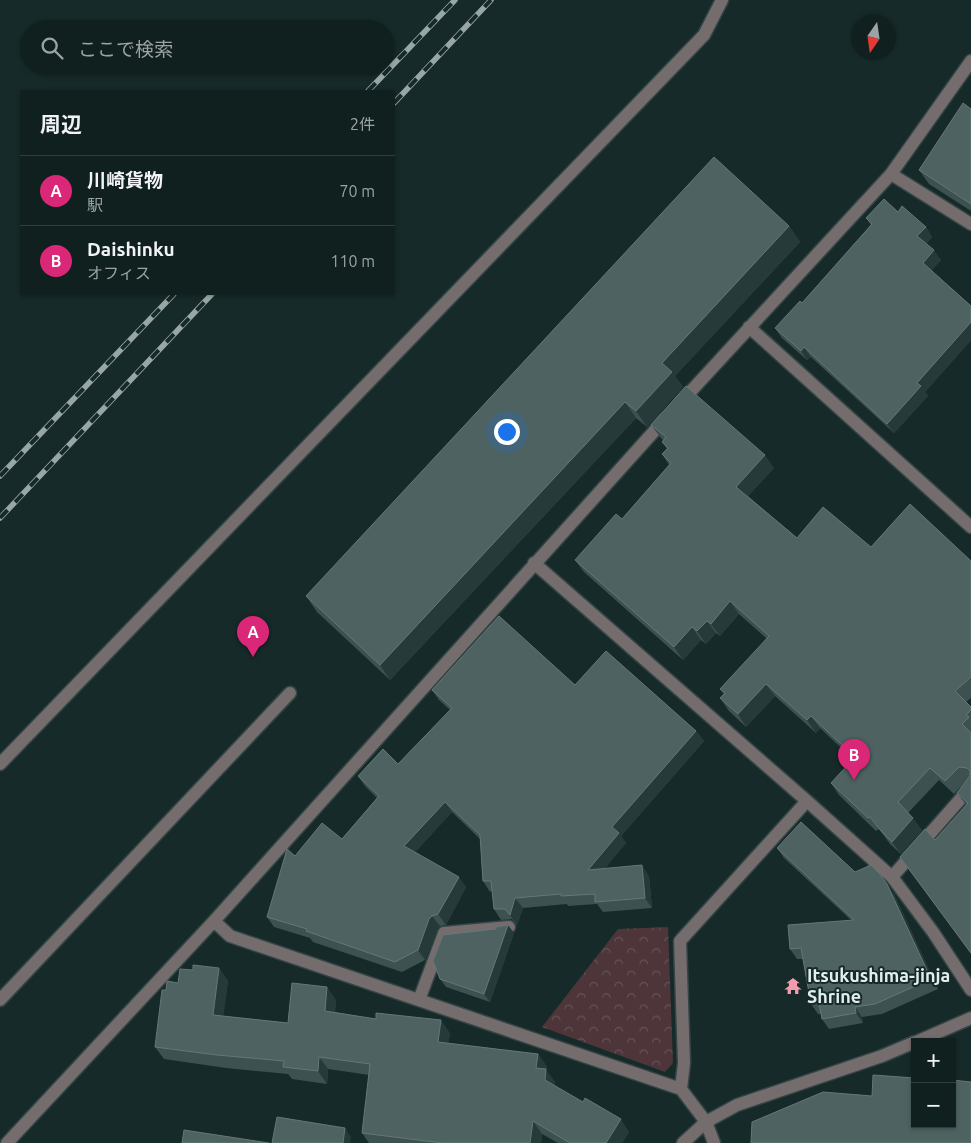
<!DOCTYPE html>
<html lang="ja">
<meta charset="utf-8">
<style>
:root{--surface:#10201f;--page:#1e2d2c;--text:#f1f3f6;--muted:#9ca3a4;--line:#303e3d;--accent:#db2777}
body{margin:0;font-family:Ubuntu,"Noto Sans JP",sans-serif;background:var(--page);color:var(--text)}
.controls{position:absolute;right:15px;bottom:15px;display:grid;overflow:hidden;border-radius:0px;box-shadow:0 1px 4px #0004}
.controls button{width:45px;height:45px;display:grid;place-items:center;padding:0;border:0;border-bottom:1px solid var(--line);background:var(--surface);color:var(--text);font:25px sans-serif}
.compass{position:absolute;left:851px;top:15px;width:45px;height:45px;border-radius:50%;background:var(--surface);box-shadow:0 1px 4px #0004;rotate:193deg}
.you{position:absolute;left:506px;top:431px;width:18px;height:18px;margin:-12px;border:4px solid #fff;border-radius:50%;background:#1a73e8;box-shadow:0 0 0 8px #1a73e833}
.badge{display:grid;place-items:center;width:32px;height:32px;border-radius:50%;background:var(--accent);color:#fff;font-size:16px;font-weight:700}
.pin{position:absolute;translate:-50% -41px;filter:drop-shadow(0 1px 2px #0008)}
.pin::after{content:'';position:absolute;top:26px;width:18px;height:15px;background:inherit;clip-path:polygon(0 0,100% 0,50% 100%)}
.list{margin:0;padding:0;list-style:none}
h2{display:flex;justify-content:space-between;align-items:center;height:65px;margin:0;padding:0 20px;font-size:21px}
h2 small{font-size:16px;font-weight:400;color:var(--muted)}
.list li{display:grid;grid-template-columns:32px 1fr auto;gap:15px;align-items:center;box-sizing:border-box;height:70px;padding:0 20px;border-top:1px solid var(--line)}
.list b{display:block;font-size:19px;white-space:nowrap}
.list p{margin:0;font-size:16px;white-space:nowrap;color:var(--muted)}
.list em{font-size:16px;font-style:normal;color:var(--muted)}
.icon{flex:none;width:28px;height:28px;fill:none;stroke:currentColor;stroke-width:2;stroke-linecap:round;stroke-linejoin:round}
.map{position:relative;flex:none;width:971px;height:1143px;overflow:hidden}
.search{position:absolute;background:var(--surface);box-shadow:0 1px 4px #0004;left:20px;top:20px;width:375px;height:55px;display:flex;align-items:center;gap:12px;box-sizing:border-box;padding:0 18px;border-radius:28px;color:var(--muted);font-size:19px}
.panel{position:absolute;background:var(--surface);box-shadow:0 1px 4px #0004;left:20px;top:90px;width:375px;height:205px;border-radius:0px}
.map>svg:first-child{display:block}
.park{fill:url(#park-crowns)}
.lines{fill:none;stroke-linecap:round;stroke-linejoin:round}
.minor-casing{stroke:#334544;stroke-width:15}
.minor{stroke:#756c6e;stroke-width:12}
.rail-casing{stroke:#98a7a6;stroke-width:5.5}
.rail{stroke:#162a29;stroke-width:4;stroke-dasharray:11;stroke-linecap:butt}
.wall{fill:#3c5150}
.shaded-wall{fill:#263a39}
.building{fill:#4e6261;stroke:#657877}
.labels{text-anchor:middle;stroke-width:4;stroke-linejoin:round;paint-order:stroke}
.poi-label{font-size:18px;font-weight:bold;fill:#e2eeed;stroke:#162a29;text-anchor:start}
</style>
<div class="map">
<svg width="971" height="1143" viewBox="0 0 971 1143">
<defs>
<pattern id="park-crowns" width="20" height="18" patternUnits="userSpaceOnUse" patternTransform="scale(1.25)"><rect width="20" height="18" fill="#4d353a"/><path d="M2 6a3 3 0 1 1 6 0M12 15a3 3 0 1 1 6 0" fill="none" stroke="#665357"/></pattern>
</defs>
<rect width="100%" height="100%" fill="#162a29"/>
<path class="park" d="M668 927 673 1063 665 1072 542 1027 618 929Z"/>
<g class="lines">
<g class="minor-casing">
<path id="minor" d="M891 174 971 224
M749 327 971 527
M680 403 891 174 971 61
M534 563 807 801 892 877 933 932 971 990
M0 764 704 35 722 0
M892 877 971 787
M214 921 230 936 681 1089 706 1122 714 1143
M0 1000 290 693
M419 1000 444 933 509 927
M916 1042 971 1018
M681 1089 684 1063 680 941 807 801
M7 1143 214 921 666 418
M683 1143 706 1122 737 1105 882 1056 915 1042"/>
</g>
<use href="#minor" class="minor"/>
<g class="rail-casing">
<path id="rail" d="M368 91 455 0
M394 103 491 0
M0 476 174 294
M0 518 212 294"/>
</g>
<use href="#rail" class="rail"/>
</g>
<path class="wall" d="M971 109V211L929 184 919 170Z
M898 212 926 227 932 237 926 244 941 260 931 271 971 306V340L925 392 928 396 894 433 811 357 807 360 782 338 775 328 802 303 871 225 866 218Z
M789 226 800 242 675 376 683 387 647 427 636 418 390 680 317 612 306 596Z
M651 425 774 468 748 496 797 538 871 547 971 561V698L966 702 971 707V954L900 857 935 840 966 805 957 793 965 782 954 794 939 780 908 813 922 830 901 854 890 844 879 829 876 831 839 795 831 783 853 759 820 728 816 733 775 696 746 727 729 711 720 698 724 694 720 689 767 639 739 614 720 636 716 633 706 644 701 640 683 660 584 572 575 560 622 519 669 465 662 454 667 449 662 442 663 440 660 437Z
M575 685 696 731 704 741 621 836 626 843 605 868 649 876 652 908 603 912 597 904 568 906 567 904 523 908 517 925 512 919 501 920 494 909 492 891 490 892 483 881 480 839 452 812 415 852 466 887 446 925 440 926 437 930 425 960 402 972 313 942 310 938 274 927 267 917 295 856 342 839 377 798 365 786 358 776 398 764 450 710 439 700 432 690Z
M777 848 855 872 894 894 938 989 882 1014 862 1017 863 1023 829 1029 822 1019 821 1014H818L811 1004 803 959H797L790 949 851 920 784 858Z
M514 933 490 1002 446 987 440 979Z
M219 968 228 981 223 1016 288 1023 336 1000 335 1012 450 1033 448 1043 538 1054 547 1067 546 1070 555 1082 554 1085 629 1132 622 1143H558L542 1134 541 1143H369L362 1133 369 1075 328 1069 327 1084 292 1079 288 1074 226 1068 164 1059 155 1047 166 990 178 983 193 970Z"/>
<path class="shaded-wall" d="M789 226 800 242 675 376 683 387 647 427 636 411 662 363Z
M926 227 932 237 924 246 917 236Z
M934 250 941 260 929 273 923 263Z
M971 322V340L925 392 928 396 894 433 887 424 917 383Z
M804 347 811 357 807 360 801 351Z
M625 402 636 418 390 680 380 665Z
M765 455 774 468 745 499 736 487Z
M730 601 739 614 720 636 711 624Z
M707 621 716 633 706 644 697 631Z
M692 627 701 640 683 660 674 647Z
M766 684 775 696 746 727 738 714Z
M811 716 820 728 816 733 807 720Z
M696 731 704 741 621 836 626 843 596 880 588 870 612 827Z
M445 802 452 812 411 857 404 846Z
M913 818 922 830 901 854 892 842Z
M642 865 649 876 652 908 645 898Z
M459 877 466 887 446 925 438 914Z
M887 884 894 894 938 989 931 979Z
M515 898 523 908 517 925 510 915Z
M432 916 440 926 437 930 425 960 418 950 429 919Z
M508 925 514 933 490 1002 484 994Z
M219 968 228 981 222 1027 213 1015Z
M327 987 336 1000 333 1023 325 1011Z
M855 1007 862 1017 863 1023 856 1013Z
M441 1020 450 1033 447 1055 438 1042Z
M538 1054 547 1067 546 1070 555 1082 554 1092 536 1068Z
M319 1057 328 1069 327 1084 318 1071Z
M621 1119 629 1132 622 1143H606Z
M533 1121 542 1134 541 1143H530Z
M345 1128 351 1137 350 1143H343Z"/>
<path class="building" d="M963 103 971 109V204L919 170Z
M714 157 789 226 662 363 672 372 636 411 625 402 380 665 306 596Z
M884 199 898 212 902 206 926 227 917 236 934 250 923 263 971 306V322L917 383 921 386 887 424 804 347 801 351 775 328 800 301 802 303 872 224 866 218Z
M686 386 765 455 736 487 797 538 823 507 871 547 910 504 971 561V677L955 691 971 707V710L966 715 969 717 962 724 971 733V953L900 857 925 829 935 840 968 803 957 793 970 776V771L967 768 959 767 945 781 930 768 898 802 913 818 892 842 881 831 870 817 868 818 831 783 855 757 811 716 807 720 766 684 738 714 720 698 725 693 720 689 769 636 730 601 711 624 707 621 697 631 692 627 674 647 575 560 616 514 622 519 671 463 662 454 668 448 662 442 666 437 651 425Z
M499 616 575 685 606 651 696 731 612 827 619 833 588 870 642 865 645 898 595 902V894L561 896V894L515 898 510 915 505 909H494L491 881H483L480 835 445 802 404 846 459 877 438 914 432 916 429 919 418 950 395 962 306 931 307 929 267 917 287 849 295 856 322 823 342 839 379 796 358 776 383 749 398 764 452 708 432 690Z
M801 822 855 872 871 865 879 873 887 884 931 979 875 1004 855 1007 856 1013 822 1019 819 1003 811 1004 801 948 790 949 788 925 854 920 777 848Z
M508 925 484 994 440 979 433 961 443 935 496 929V927Z
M193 965 219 968 213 1015 288 1023 292 983 327 987 325 1011 376 1019V1013L441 1020 438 1042 538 1054 536 1068 546 1069 545 1080 583 1102 585 1098 621 1119 606 1143H570L533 1121 530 1143H442L362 1133 370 1064 319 1057 318 1071 283 1067 284 1061 217 1055 155 1047 162 990H166L167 981 178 983 180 969 193 970Z
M873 1075 915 1078V1124H952V1080L971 1082V1143H751L752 1122 823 1092 872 1096Z
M277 1117 345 1128 343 1143H272Z
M184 1130 269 1143H182Z"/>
<defs>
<g id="temple-bare" transform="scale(1.35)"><path d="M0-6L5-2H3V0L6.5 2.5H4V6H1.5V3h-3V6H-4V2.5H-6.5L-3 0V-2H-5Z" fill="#f29aae" stroke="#162a29" stroke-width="2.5" paint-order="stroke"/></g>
</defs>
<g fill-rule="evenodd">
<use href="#temple-bare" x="793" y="986"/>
</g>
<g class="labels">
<g class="poi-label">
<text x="807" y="982">Itsukushima-jinja<tspan x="807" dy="21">Shrine</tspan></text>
</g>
</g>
</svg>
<div class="controls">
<button>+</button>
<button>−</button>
</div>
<svg class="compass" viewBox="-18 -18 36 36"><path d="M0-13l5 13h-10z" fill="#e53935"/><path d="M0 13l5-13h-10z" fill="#9ca3a4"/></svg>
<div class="you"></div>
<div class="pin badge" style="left:253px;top:657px">A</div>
<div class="pin badge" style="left:854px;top:780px">B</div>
<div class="search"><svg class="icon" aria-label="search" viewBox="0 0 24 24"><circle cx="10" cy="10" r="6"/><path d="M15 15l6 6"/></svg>ここで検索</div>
<section class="panel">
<h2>周辺<small>2件</small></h2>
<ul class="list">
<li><span class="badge">A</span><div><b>川崎貨物</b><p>駅</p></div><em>70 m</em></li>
<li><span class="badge">B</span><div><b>Daishinku</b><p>オフィス</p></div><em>110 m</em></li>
</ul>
</section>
</div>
